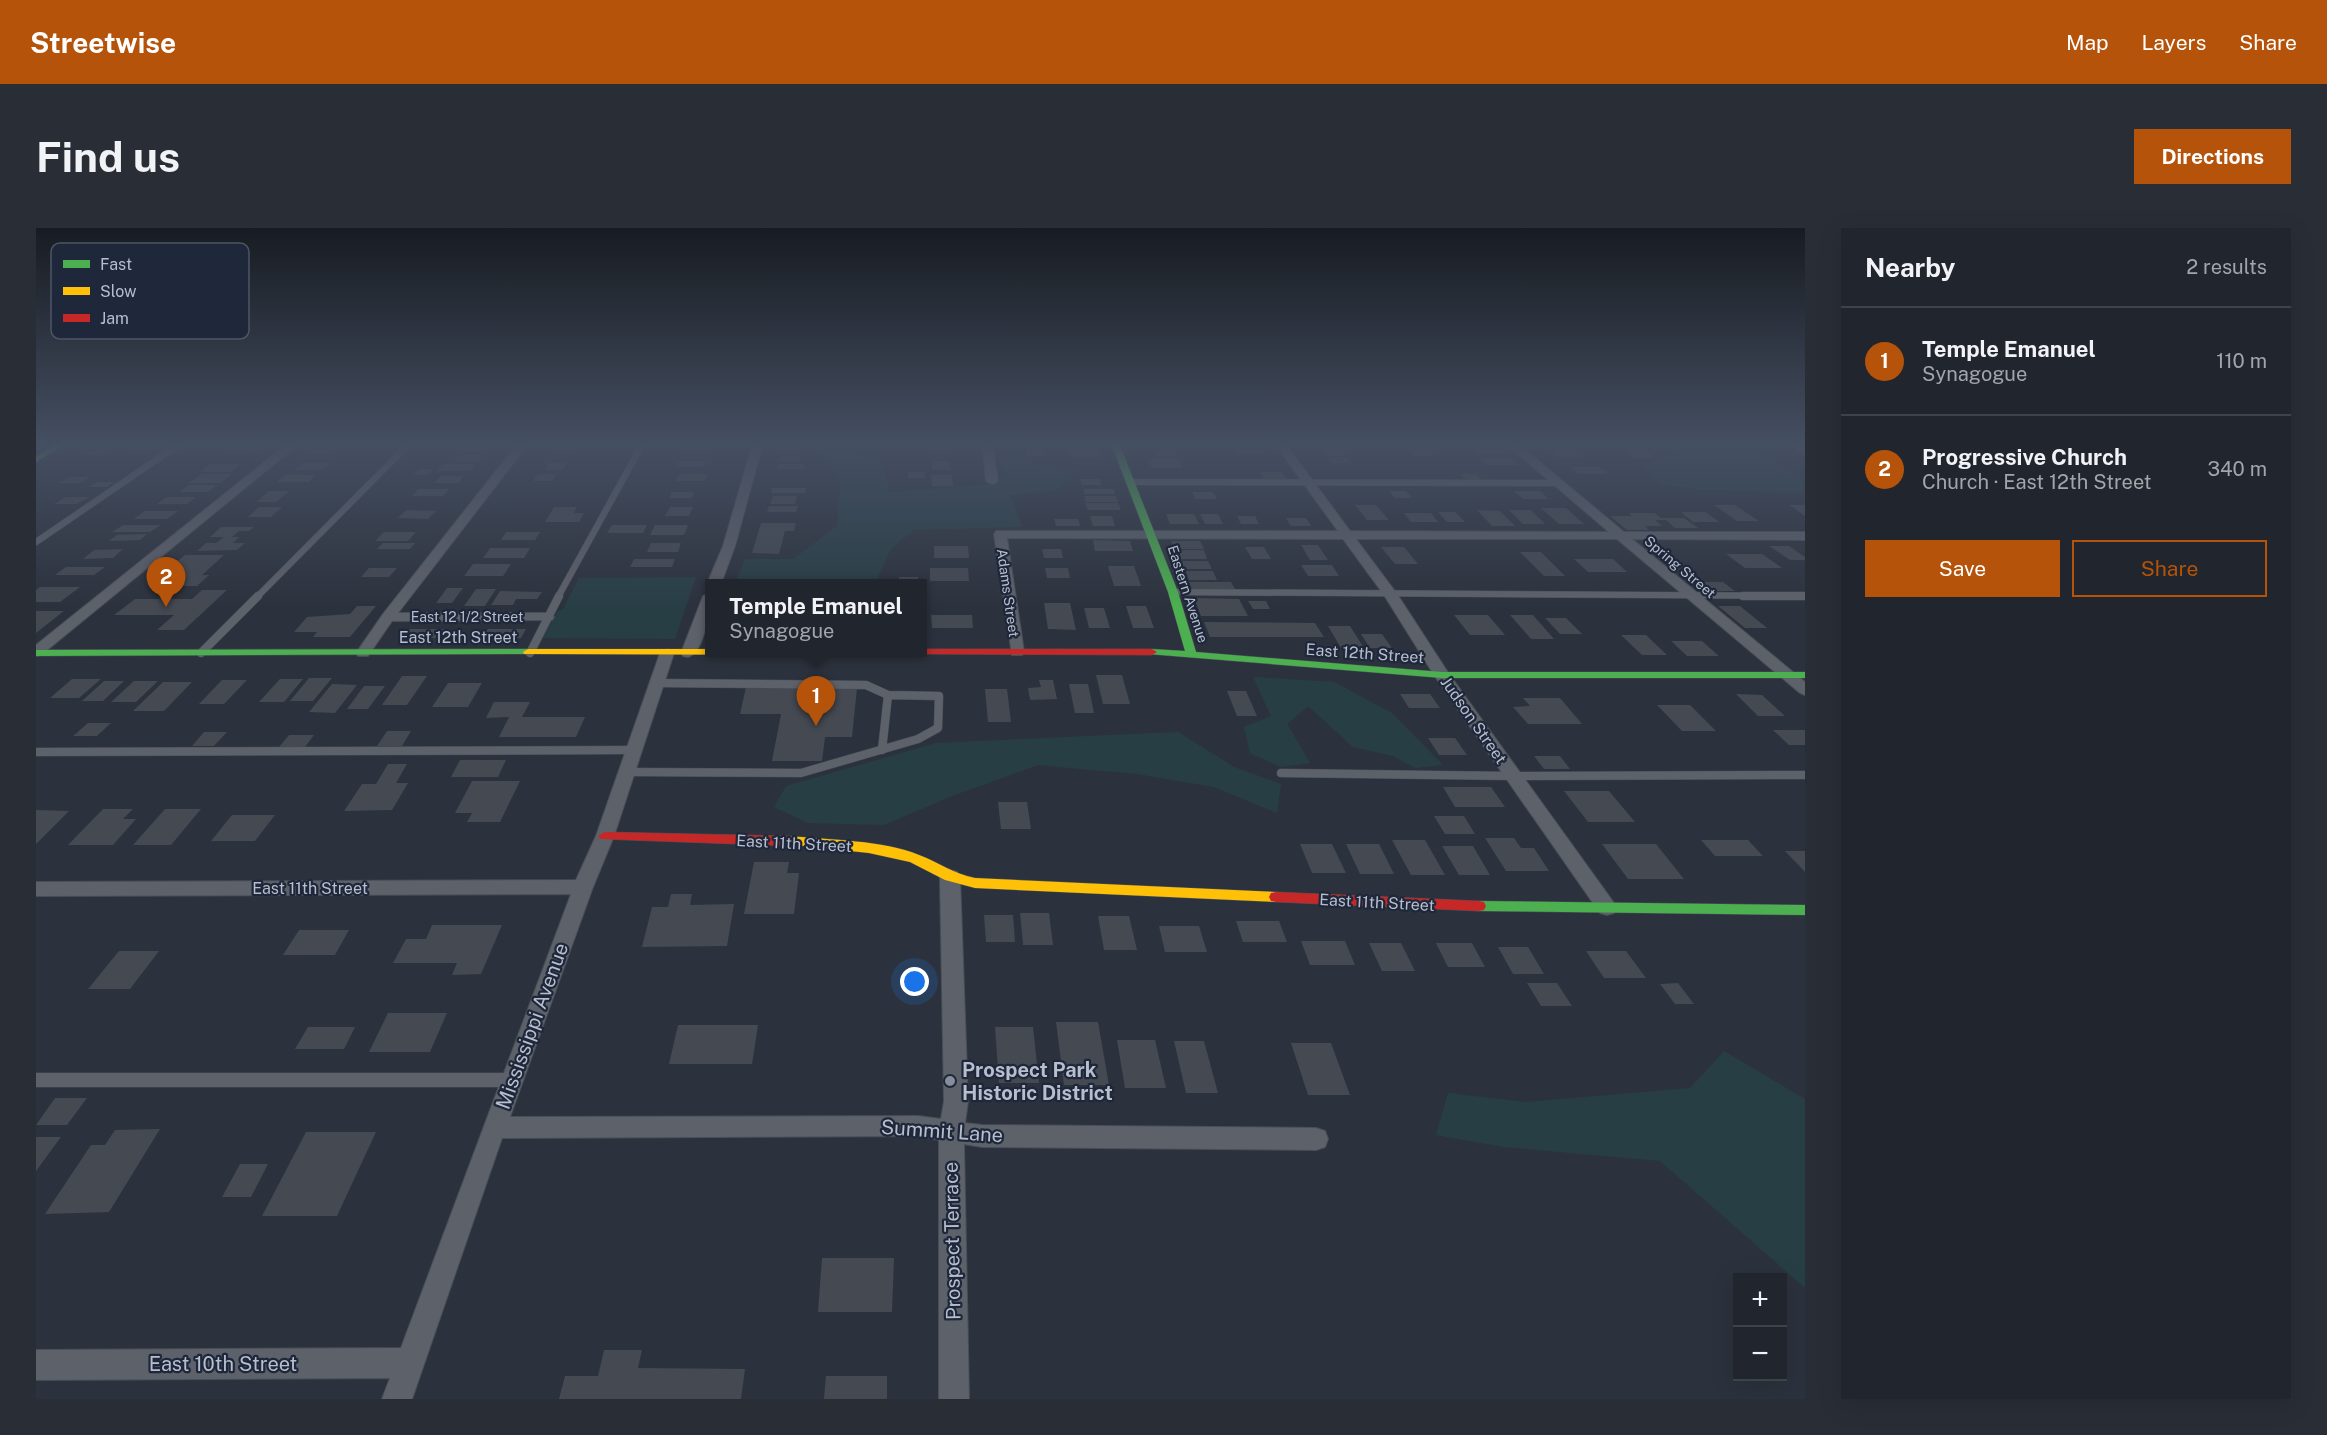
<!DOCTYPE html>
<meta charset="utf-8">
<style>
:root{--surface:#21262e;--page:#292e36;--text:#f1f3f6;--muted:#a2a5aa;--line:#3e434a;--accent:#b45309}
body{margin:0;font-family:"Public Sans",sans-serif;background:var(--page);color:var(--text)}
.controls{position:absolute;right:18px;bottom:18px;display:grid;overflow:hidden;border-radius:0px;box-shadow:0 6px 24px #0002}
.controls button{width:54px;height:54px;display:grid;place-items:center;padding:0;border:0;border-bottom:2px solid var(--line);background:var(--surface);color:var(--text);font:30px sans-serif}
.you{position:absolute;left:879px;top:754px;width:21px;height:21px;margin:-15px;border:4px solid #fff;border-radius:50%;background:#1a73e8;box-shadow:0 0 0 9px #1a73e833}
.badge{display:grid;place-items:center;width:39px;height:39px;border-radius:50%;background:var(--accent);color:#fff;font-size:20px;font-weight:700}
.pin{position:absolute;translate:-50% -50px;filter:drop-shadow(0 2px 3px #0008)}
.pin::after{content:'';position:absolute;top:32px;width:21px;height:18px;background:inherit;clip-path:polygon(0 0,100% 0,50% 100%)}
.popup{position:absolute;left:669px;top:351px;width:222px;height:78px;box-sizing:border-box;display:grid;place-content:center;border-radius:0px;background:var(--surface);filter:drop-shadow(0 2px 4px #0005);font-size:20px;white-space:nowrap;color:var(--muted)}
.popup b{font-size:22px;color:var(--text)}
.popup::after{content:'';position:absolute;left:50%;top:100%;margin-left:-12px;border:12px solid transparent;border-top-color:var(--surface)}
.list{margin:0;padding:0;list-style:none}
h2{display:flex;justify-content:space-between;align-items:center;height:78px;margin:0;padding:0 24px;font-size:26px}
h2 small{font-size:20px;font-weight:400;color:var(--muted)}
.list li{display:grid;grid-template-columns:39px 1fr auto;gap:18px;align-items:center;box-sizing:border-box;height:108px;padding:0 24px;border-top:2px solid var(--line)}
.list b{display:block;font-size:22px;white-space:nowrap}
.list p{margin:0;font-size:20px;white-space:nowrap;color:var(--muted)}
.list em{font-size:20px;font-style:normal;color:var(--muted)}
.actions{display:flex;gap:12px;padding:18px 24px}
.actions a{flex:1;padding:14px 0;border:2px solid var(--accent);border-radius:0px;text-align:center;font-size:21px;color:var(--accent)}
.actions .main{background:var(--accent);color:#fff}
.map{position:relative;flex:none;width:1769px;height:1171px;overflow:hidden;border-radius:0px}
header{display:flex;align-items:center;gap:36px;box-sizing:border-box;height:84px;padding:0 30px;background:var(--accent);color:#fff}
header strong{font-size:28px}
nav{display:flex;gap:33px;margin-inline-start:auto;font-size:21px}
.intro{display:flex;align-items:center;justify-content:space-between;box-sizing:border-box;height:144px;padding:0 36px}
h1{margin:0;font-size:42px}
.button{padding:15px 27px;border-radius:0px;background:var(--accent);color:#fff;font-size:21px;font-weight:700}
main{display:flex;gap:36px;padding:0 36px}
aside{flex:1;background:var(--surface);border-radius:0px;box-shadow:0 6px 24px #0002}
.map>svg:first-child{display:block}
.green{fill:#283e45}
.building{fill:#444952}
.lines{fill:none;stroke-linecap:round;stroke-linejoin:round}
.lane-far2-casing{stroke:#494e56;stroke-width:7}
.lane-far1-casing{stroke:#494e56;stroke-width:9}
.lane-casing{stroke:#494e56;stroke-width:15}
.street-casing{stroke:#494e56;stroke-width:2}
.fast-casing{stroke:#494e56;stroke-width:1}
.slow-casing{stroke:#494e56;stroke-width:1}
.jam-casing{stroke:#494e56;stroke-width:1}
.lane-far2{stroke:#5d616a;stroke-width:6}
.lane-far1{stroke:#5d616a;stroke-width:8}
.lane{stroke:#5d616a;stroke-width:14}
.street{fill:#5d616a;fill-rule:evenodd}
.fast{fill:#4caf50;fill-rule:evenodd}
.slow{fill:#ffc107;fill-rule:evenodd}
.jam{fill:#c62828;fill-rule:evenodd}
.poi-dot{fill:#868d9b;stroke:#1e283a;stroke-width:2}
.labels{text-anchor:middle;stroke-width:4.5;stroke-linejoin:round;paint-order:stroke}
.far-street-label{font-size:14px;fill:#b7bece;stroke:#1e283a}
.street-label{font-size:16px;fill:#b7bece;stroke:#1e283a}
.near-street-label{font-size:20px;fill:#b7bece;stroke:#1e283a}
.near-poi-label{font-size:20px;font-weight:bold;fill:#b7bece;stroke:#1e283a;text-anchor:start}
.key{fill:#1e283a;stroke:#4c5566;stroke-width:1.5}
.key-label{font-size:16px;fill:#b7bece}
</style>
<header>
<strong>Streetwise</strong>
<nav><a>Map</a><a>Layers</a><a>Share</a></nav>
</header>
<div class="intro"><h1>Find us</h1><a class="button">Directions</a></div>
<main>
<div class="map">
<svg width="1769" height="1171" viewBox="0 0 1769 1171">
<rect width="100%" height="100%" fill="#2c323d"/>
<path class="green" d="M754 215H802L823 228 847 238 854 264 963 256 967 231 1041 243 1021 262 974 267 986 299 878 302 855 321 839 355H699L709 331H757L801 298 804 257 798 241 777 219Z
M1656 224 1719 225 1767 250 1769 265 1661 261 1623 256 1605 240 1631 228Z
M660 349 639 411 506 410 521 384 527 381 543 350Z
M1217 449 1298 454 1356 485 1407 537 1379 540 1357 528 1317 519 1272 478 1251 496 1274 535 1245 539 1214 525 1208 499 1235 488Z
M1142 504 1198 539 1245 556 1241 585 1178 559 1101 546 1002 537 916 568 848 597 772 595 738 579 750 558 900 515Z
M1688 823 1769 871V1060L1624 933 1468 919 1400 907 1412 865 1490 874 1654 860Z"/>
<path class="building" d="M65 216H85L68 227H48Z
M107 216H124L111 224H94Z
M432 216H456L451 223H426Z
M899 216 917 218 911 224 894 222Z
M648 218H676L673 225H645Z
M193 219H227L221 224H186Z
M280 219H299L291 226H271Z
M520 219H536L532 225H515Z
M745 219H765L763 224H744Z
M1586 219H1605L1620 230H1600Z
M989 220H1008L1009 228H991Z
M1198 220H1225L1229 226H1202Z
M1370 220H1391L1400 228H1378Z
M1436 220H1464L1471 226H1442Z
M1033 221H1061L1064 229H1036Z
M1117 222H1138L1141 228H1120Z
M1285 222H1305L1310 228H1290Z
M1512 222H1541L1550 229H1521Z
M423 227H448L442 233H417Z
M745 228H764L763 233H743Z
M1117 230H1142L1147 240H1116L1112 232H1118Z
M1292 230H1311L1315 235H1295Z
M1445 231H1476L1483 237H1451Z
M643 233H670L667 239H641Z
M896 233H914L915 242H896Z
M267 235H294L286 242H258Z
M513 235H531L526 242H508Z
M174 236H204L195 244H164Z
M407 236H439L434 243H401Z
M742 236H769L768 241H741Z
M1534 239H1564L1572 246H1542Z
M383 241H397L392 247H377Z
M872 244H889V250H872Z
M1224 244H1245L1252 252 1230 253Z
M166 246H196L184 255H153Z
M502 246H521L516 253H497Z
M643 246H671L669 253H640Z
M1425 246H1440L1446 252H1431Z
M249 247H280L273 254H241Z
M895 247H916L917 258H896Z
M404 248H428L422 255H398Z
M33 249H54L44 255H23Z
M1044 251H1064L1066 257H1046Z
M61 254H79L71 259H53Z
M153 257H181L172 264H143Z
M736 260H770L769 265H735Z
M382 261H413L407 268H376Z
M1047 261H1077L1079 266H1049Z
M233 263H253L240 274H220Z
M1353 263H1370L1376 270H1359Z
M1478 263H1504L1513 271H1487Z
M636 264H658L656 270H633Z
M1156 264H1177L1181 271H1160Z
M737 268H761L759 276H734Z
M1048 268H1080L1082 274H1050Z
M30 269H53L41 276H18Z
M130 269H160L151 276H121Z
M1049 275H1082L1085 282H1052Z
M1319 277H1340L1353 292H1331Z
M1678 277H1699L1723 293H1701Z
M1753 277H1769V288Z
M733 278H762L760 284H731Z
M223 279H246L235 289H212Z
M518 279H541L538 285H548L543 294H509Z
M634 279H657L653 288H629Z
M1505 280H1530L1548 296H1523Z
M370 282 400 283 392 291 362 290Z
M1441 282 1464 283 1479 298H1456Z
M1473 282H1495L1509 296H1487Z
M109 283H142L131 291H98Z
M1402 284H1419L1429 294H1411Z
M1645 284H1670L1683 294H1657Z
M1368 285H1395L1402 294H1375Z
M1593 285H1619L1625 290H1648L1662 300H1639L1630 292H1619L1626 298H1609L1613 302H1591L1574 288H1596Z
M1130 286H1158L1163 296H1134Z
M1164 286H1182L1187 296H1169Z
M1054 288H1076L1079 298H1057Z
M1201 288H1219L1223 296H1205Z
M1250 290H1270L1275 298H1255Z
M1018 291H1042L1044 298H1020Z
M725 295H760L758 303H749L743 326 716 325Z
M87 297H125L114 304H76Z
M576 297H611L607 305H571Z
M619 297H652L648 307H614Z
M185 299H218L213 303H203L196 309H203L197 315H209L201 322 161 323 170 315H180L188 309H174Z
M348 304H380L372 313H339Z
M470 304H504L499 312H465Z
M111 306 104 312 73 313 81 307Z
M1057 312 1094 313 1097 323H1059Z
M1135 313H1164L1168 321H1139Z
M347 315H379L374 321H341Z
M615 315H645L642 324H611Z
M1265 317H1282L1292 332H1274Z
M898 318H932L933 330H898Z
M1733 318H1753L1769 329V332H1754Z
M1209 319H1228L1235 331H1216Z
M1345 319H1368L1382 336H1359Z
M454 320H494L488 330H447Z
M87 321 77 330 47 331 58 322Z
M1006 321H1025L1027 330H1008Z
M1139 322H1168L1171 331H1142Z
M1484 324H1505L1529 348H1508Z
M1690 326H1726L1746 340H1709Z
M149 327H188L166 347H173L161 358H116L131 346H126Z
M598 331H639L636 339H594Z
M1538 331H1577L1591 344H1552Z
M1143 333H1172L1176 341H1147Z
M437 336H475L467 348H428Z
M1265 337H1296L1303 348H1272Z
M1072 338H1098L1105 358H1078Z
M30 339H69L58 347H19Z
M333 340H361L353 349H325Z
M894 340H932L933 353H894Z
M1009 340H1032L1034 350H1011Z
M1150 343H1177L1181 352H1153Z
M863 349H882V356H863Z
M1153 354H1195L1200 363H1157Z
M1656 354H1687L1699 363H1667Z
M4 359H44L24 374H0V362Z
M411 360H427L416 375H400Z
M440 361H460L449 378H428Z
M166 362H191L148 402H121L138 387H78L99 371H156Z
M464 363 506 364 501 371H480L477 377H455Z
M1158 370 1203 371 1212 388H1165Z
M1212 373H1230L1234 381H1217Z
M1008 375H1034L1040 402 1012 401Z
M321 378H340L314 409H277L281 404H258L271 389 314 386Z
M1090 378H1110L1118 400H1097Z
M1682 378H1704L1731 400H1709Z
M1048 380H1068L1074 400H1053Z
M0 383H28L0 405Z
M895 387H936L937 400H896Z
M1418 387H1452L1469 407H1434Z
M1474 387H1497L1518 411H1495Z
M1509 390H1530L1546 406H1524Z
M1168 394 1279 395 1288 409H1174Z
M1292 398H1314L1328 420H1305Z
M370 401H414L408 410H363Z
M452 401H490L485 410H446Z
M1325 406H1346L1356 420H1334Z
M1585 407H1610L1631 427H1606Z
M1635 413H1666L1683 428H1651Z
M1060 447H1086L1094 476H1067Z
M366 448H391L371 477H346Z
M273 450H296L277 473H254Z
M36 451H65L43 470H14Z
M244 451H267L248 474H223Z
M186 452H211L188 476H163Z
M1003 452H1017L1021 471 994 472 992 460 1005 459Z
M68 453H88L67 473H46Z
M98 453H122L100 474H75Z
M127 454H156L128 483H97Z
M412 455H446L432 479H396Z
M296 456 321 457 299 485 273 484Z
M1033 456H1052L1058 485H1039Z
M328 458H349L332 481H311Z
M710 459 821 460 816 509H789L786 533H736L745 486H704Z
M949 461H971L975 494H952Z
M1191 463H1210L1221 488H1201Z
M1364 466H1394L1404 480H1373Z
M1700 466 1726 467 1749 488H1722Z
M1487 470H1524L1546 496H1492L1477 479 1494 478Z
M458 474H494L486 489H549L540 509H463L473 489 450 490Z
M1621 477H1654L1680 503H1646Z
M52 495H75L61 508H37Z
M1737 502H1769V517H1753Z
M351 503H375L366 518H341Z
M168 504H191L178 518H156Z
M253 507H278L269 519H243Z
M1392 510H1419L1431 527H1403Z
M1498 528H1524L1534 541H1508Z
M424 532H470L462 549H415Z
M352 536H371L360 555H372L356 582 308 583 326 556H340Z
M436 553H484L464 594H431L436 585H419Z
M1407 559H1455L1469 579H1419Z
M1528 563H1573L1599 594H1552Z
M962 574H991L995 601H965Z
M67 581H97L87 591H100L77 617H32Z
M129 581H165L135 617H97Z
M0 582 33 583 0 616Z
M196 587H239L219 613H175Z
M1398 588H1428L1439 606H1409Z
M1449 610H1478L1485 620H1498L1513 643H1470Z
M1356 612H1389L1409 647H1375Z
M1665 612H1712L1727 628H1679Z
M1264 616H1296L1310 645H1276Z
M1310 616H1343L1358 646H1324Z
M1566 616H1620L1648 651H1592Z
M1406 618H1437L1454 647H1423Z
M1749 623H1769V644Z
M718 634H753L751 645H763L758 686H708Z
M635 666H656L654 677 698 676 691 718 606 719 616 679H632Z
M984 685H1013L1017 717H987Z
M948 687H977L979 714H950Z
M1062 688H1093L1101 722H1068Z
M1200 693H1243L1251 714H1207Z
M396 697H466L445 746 416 747 421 735H357L370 711H390Z
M1123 698H1163L1171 724H1129Z
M263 702H313L299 727H247Z
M1265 713H1309L1319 737H1274Z
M1333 715H1365L1379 743H1346Z
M1400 715H1436L1449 739H1412Z
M1462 719H1492L1508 746H1477Z
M83 723H123L94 761H52Z
M1550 723H1590L1610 750H1568Z
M1491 755H1521L1536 778H1505Z
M1642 755 1658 776H1639L1624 756Z
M352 785H411L394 824H333Z
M1020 794H1062L1073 857H1028Z
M642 797H722L716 836H633Z
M272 799H319L308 821H259Z
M959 799H997L1003 855H963Z
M1081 812H1119L1130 860H1089Z
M1138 813H1168L1182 865H1150Z
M1255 815H1295L1314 867H1272Z
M19 870H51L31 897H0Z
M124 901 73 984 9 986 55 917H69L79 902Z
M270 904H340L301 988H226Z
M0 909H25L0 943Z
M204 936H232L215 969H186Z
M786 1030H858L856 1084H782Z
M568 1122H606L602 1140 709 1141 705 1171H523L529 1148H562Z
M790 1148H851V1171H788Z"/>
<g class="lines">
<g class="lane-far2-casing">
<path id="lane-far2" d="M1756 215 1769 223
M1093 254 1519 255
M0 314 145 215
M1137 364 1769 368
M221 369 374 215
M522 369 607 215"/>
</g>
<g class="lane-far1-casing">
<path id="lane-far1" d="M1707 368H1769
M165 425 222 368
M494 425 523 368
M846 522 852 467
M0 524 599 522
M592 544 765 545 882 511 902 500 903 468 852 467 830 457 621 455
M1245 545 1477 548 1769 547"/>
</g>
<g class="lane-casing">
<path id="lane" d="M0 852H475"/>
</g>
<g class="street-casing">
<path id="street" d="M252 215H264L5 427 0 428V417Z
M482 215H493L362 385H511L518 389 516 392 356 393 332 428H322L320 425 347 386Z
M717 215H727L699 318 685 356H674L673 359 671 356 687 318Z
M946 215H956L962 253 960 255 956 256 950 253Z
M1238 215H1249L1314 303 1573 304 1469 215H1481L1588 304H1769V312L1596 311 1769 454V467L1764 465 1581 311H1320L1361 366 1413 446 1578 675 1581 680 1578 685 1571 687 1564 685 1398 447 1348 367 1307 311 971 310 988 424 986 427H976L958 306 960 303H1302Z
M674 364C674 379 669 425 652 429L647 428 645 425 667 368Z
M631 421 638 425 578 608 557 659 474 889 882 888 905 891 908 873 904 649 907 644 914 642 921 644 924 649 932 873 929 895 946 897 1280 900 1289 903 1292 911 1289 919 1280 922 946 919 928 916 933 1171H903V912L882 908 466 910 376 1171H346L354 1150 0 1152V1122L365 1120 535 666 0 668V654L540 652 560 608 624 425Z"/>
</g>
<g class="fast-casing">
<path id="fast" d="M21 215H31L0 234V229Z
M1075 215H1083L1142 364 1160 424 1406 444H1769V450H1406L1112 426V422L1116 421 1149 423 1132 364Z
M492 421 497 424 496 426 0 428V422Z
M1443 673 1769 677V687L1443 683 1438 682 1436 678 1438 674Z"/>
</g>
<g class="slow-casing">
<path id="slow" d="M492 421H674V424H848L843 427 488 426 487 424Z
M754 608C793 612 847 612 883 627 904 635 916 645 939 650L1240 664 1245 665 1247 669 1245 673 1240 674 939 660 909 652 874 634 833 625 749 616 747 613Z"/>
</g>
<g class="jam-casing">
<path id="jam" d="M886 421H1116L1121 424 1116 427 882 426 881 424H886Z
M569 604 754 608 761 613 754 618 564 611 562 608Z
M1240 664 1443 673 1448 674 1450 678 1448 682 1443 683 1240 674 1235 673 1233 669 1235 665Z"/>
</g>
<use href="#lane-far2" class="lane-far2"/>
<use href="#lane-far1" class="lane-far1"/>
<use href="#lane" class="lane"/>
<use href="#street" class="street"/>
<use href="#fast" class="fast"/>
<use href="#slow" class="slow"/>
<use href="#jam" class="jam"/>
</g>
<linearGradient id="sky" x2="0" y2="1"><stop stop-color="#181c22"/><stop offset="0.57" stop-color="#454f62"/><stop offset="1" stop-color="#454f62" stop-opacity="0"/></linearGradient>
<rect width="1769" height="379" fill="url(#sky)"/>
<circle class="poi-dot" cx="914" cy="853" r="6"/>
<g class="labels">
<g class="far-street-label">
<text transform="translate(1644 339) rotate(40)" y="5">Spring Street</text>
<text transform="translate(972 365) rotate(82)" y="5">Adams Street</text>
<text transform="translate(1152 366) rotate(72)" y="5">Eastern Avenue</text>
<text x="431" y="394">East 12 1/2 Street</text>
</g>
<g class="street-label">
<text x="422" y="415">East 12th Street</text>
<text transform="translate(1329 425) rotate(4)" y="6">East 12th Street</text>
<text transform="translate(1438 492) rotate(55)" y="6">Judson Street</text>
<text transform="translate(758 615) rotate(3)" y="6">East 11th Street</text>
<text x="274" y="666">East 11th Street</text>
<text transform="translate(1341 674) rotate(3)" y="6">East 11th Street</text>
</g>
<g class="near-street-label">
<text transform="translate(496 798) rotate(-70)" y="7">Mississippi Avenue</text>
<text transform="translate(906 903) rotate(4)" y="7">Summit Lane</text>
<text transform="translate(916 1013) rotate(-91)" y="7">Prospect Terrace</text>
<text x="187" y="1143">East 10th Street</text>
</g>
<g class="near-poi-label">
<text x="926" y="849">Prospect Park<tspan x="926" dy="23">Historic District</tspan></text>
</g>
</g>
<rect x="15" y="15" width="198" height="96" rx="9" class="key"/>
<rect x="27" y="32" width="27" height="8" fill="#4caf50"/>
<rect x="27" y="59" width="27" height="8" fill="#ffc107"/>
<rect x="27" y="86" width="27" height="8" fill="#c62828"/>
<g class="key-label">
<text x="64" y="42">Fast</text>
<text x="64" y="69">Slow</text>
<text x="64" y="96">Jam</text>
</g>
</svg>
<div class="controls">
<button>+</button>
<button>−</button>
</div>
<div class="you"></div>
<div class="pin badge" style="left:780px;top:498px">1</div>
<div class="popup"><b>Temple Emanuel</b>Synagogue</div>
<div class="pin badge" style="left:130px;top:379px">2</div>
</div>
<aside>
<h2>Nearby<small>2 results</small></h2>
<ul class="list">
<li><span class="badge">1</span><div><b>Temple Emanuel</b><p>Synagogue</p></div><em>110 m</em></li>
<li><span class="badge">2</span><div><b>Progressive Church</b><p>Church · East 12th Street</p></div><em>340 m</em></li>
</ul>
<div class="actions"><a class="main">Save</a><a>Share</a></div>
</aside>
</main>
